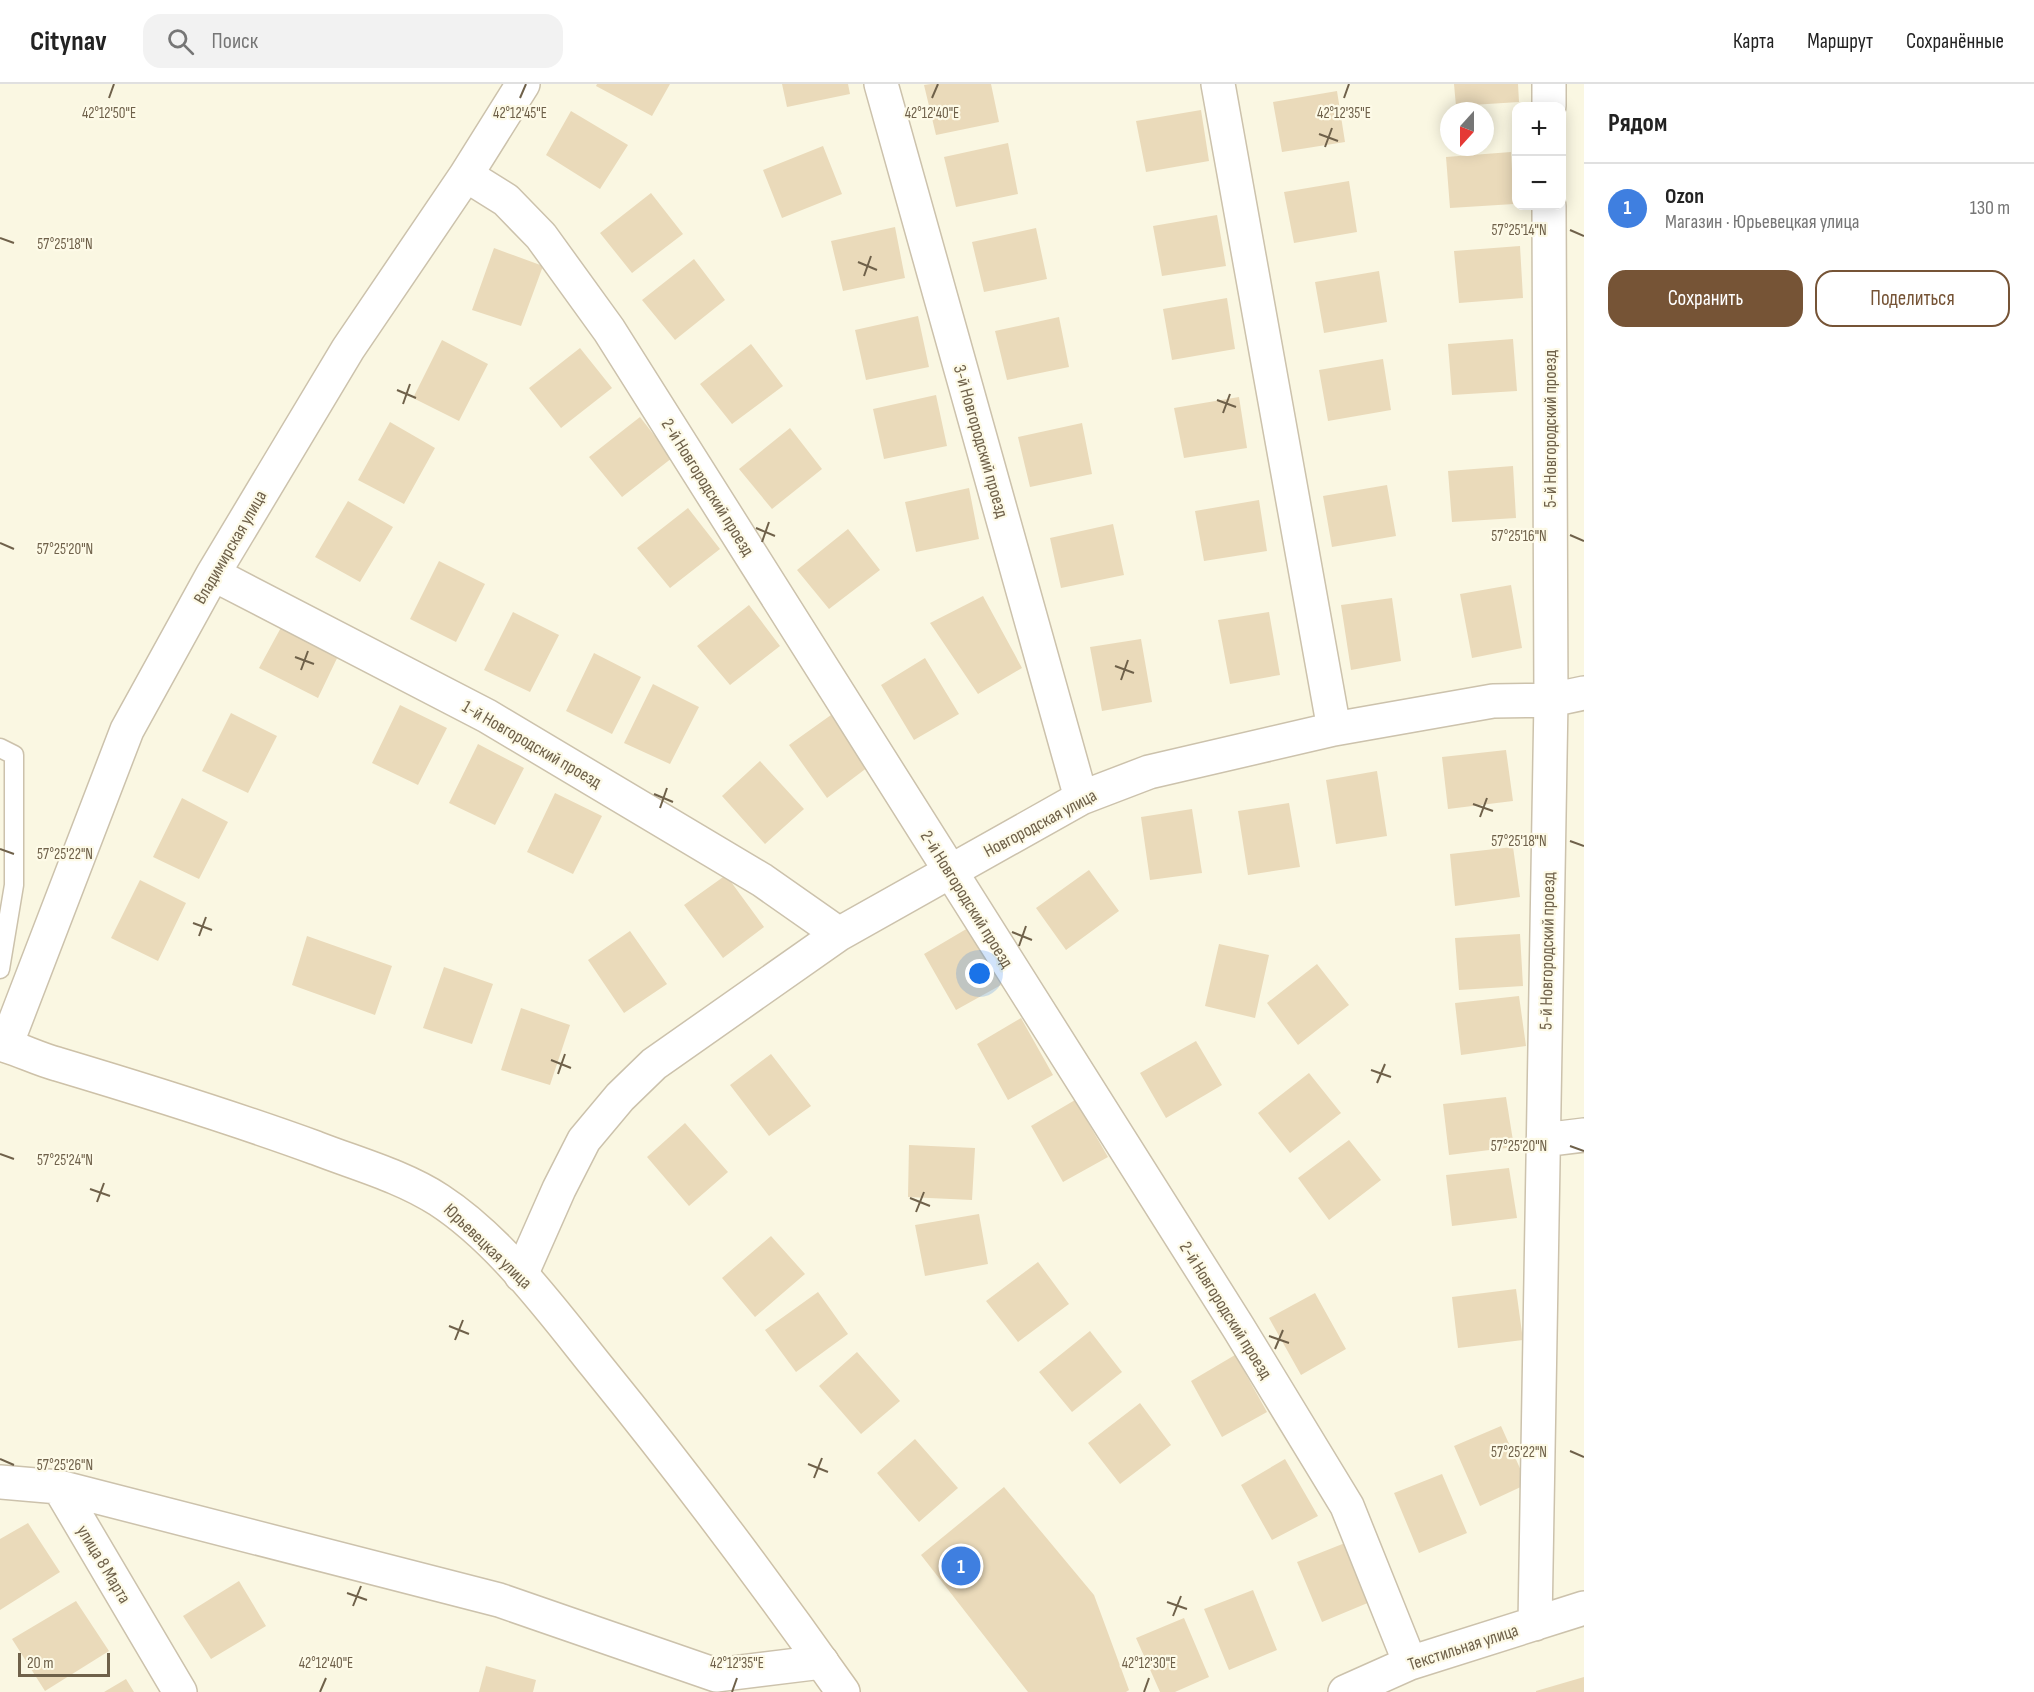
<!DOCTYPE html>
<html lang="ru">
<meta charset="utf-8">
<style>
:root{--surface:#fff;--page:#f2f2f2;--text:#222;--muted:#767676;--line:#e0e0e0;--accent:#765436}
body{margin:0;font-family:"Sofia Sans Condensed",sans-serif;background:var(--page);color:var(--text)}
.controls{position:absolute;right:18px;top:18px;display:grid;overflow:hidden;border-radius:12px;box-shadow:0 3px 15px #0003}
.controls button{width:54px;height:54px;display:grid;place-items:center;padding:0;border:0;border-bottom:2px solid var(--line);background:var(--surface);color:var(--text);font:30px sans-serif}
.compass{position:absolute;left:1440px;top:18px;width:54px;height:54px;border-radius:50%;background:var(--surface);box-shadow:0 3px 15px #0003;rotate:201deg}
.scale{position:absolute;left:18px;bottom:15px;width:92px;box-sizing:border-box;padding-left:6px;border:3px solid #6f614a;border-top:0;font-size:16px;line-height:21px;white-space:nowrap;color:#6f614a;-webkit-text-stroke:4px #fdfae7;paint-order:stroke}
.you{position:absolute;left:980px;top:890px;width:21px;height:21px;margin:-15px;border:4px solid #fff;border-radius:50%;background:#1a73e8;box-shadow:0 0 0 9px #1a73e833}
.badge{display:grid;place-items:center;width:39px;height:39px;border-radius:50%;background:var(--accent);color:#fff;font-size:20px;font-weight:700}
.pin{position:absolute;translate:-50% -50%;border:3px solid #fff;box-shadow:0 2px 6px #0006}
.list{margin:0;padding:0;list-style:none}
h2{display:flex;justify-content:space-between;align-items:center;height:78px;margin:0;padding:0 24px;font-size:26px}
h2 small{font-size:20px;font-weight:400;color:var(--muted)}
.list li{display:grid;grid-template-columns:39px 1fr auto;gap:18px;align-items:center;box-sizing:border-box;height:90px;padding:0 24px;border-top:2px solid var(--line)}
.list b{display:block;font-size:22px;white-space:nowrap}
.list p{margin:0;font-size:20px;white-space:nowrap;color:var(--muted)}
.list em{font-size:20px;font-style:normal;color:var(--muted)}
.actions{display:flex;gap:12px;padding:18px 24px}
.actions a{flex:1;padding:14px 0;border:2px solid var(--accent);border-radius:18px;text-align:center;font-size:21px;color:var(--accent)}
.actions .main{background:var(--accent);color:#fff}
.icon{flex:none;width:33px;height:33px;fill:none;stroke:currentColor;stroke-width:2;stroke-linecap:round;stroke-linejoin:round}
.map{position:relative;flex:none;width:1584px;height:1608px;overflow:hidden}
header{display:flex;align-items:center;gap:36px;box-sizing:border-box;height:84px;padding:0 30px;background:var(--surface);border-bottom:2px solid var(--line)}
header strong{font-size:28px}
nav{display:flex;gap:33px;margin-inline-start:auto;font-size:21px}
.search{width:420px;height:54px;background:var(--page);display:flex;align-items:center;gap:15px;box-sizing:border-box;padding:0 21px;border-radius:18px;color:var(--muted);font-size:22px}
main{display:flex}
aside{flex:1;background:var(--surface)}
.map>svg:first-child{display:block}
.building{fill:#eadaba}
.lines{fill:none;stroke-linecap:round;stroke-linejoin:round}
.lane-casing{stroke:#ccc2ac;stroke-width:21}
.street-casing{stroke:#ccc2ac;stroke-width:36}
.secondary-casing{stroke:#cdc1a8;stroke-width:36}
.lane{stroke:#fff;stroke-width:18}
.street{stroke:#fff;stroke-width:33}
.secondary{stroke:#fff;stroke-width:33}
.ticks{fill:none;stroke:#6f614a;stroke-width:2}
.labels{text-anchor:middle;stroke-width:4.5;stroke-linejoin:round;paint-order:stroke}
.street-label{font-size:18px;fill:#6f614a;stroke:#fdfae7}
.ticks-label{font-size:15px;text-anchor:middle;fill:#6f614a;stroke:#fdfae7;stroke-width:4.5;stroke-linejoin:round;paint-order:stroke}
</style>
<header>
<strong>Citynav</strong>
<div class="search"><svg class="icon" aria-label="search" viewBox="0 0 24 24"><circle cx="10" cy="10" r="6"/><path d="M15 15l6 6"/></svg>Поиск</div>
<nav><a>Карта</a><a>Маршрут</a><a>Сохранённые</a></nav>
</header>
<main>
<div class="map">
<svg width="1584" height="1608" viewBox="0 0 1584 1608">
<rect width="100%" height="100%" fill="#faf7e2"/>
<path class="building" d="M597 0H670L652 32 596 2Z
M782 0H848L850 10 787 23Z
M931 0H991L999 38 936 51 924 1Z
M1454 0H1518L1519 18 1456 22Z
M1337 7 1345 58 1282 68 1273 18Z
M1201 26 1209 77 1146 88 1136 37Z
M571 27 628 61 600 105 546 71Z
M1008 59 1018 110 956 123 944 73Z
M823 62 842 110 782 134 763 86Z
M1511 68 1514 120 1450 124 1446 73Z
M1349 97 1357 148 1294 159 1284 108Z
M651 109 683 150 632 189 600 149Z
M1217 131 1226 182 1162 192 1153 142Z
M895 143 905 194 843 207 831 157Z
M1036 144 1047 195 984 208 972 158Z
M1520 162 1523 214 1459 219 1454 167Z
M494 164 543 182 521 242 472 226Z
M694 175 725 216 675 256 642 216Z
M1379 187 1387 238 1324 249 1315 198Z
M1227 214 1235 265 1172 276 1163 225Z
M918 232 929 283 866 296 855 246Z
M1059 233 1069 283 1007 296 995 247Z
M1513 255 1517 307 1452 311 1448 260Z
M442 256 488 280 459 337 413 314Z
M751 260 783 302 732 340 700 300Z
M580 264 612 304 561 344 529 304Z
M1383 275 1391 326 1328 337 1319 286Z
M936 311 947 362 884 375 873 325Z
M1239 313 1247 364 1184 374 1174 324Z
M640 333 672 374 622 413 589 373Z
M390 338 435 364 404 420 358 396Z
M1082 339 1092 390 1030 403 1018 353Z
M790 344 822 385 772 425 739 385Z
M1513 382 1516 434 1452 438 1448 387Z
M1387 401 1396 452 1332 463 1323 412Z
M969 404 979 455 916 468 905 418Z
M1259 416 1267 467 1204 477 1195 427Z
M348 417 393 443 360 498 315 473Z
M688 424 720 465 670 504 637 464Z
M1113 440 1124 491 1061 504 1050 454Z
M848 445 880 486 829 525 797 486Z
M439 477 485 500 456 558 410 535Z
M1511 501 1522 564 1472 574 1460 510Z
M983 512 1022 584 978 610 930 539Z
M1392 514 1401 577 1351 586 1341 521Z
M749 521 780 562 730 601 697 562Z
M513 528 559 551 530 608 484 586Z
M1269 528 1280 591 1230 600 1218 536Z
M284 538 340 568 318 614 259 584Z
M1141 555 1152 618 1102 627 1090 563Z
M594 569 641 593 612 650 566 627Z
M925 574 959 630 914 656 881 601Z
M653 600 699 623 670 680 624 659Z
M400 621 447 644 418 701 372 679Z
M231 629 277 652 248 709 202 687Z
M831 631 868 683 827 714 789 661Z
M478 660 524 684 495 741 449 719Z
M1506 666 1513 717 1448 725 1442 673Z
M760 677 804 725 765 760 722 712Z
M1377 687 1387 752 1336 760 1326 696Z
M555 709 602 732 573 790 527 768Z
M182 714 228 738 199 795 153 773Z
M1289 719 1300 783 1248 791 1238 727Z
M1192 725 1202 789 1150 796 1141 733Z
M1513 763 1520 813 1455 822 1450 770Z
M1089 786 1119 827 1066 866 1036 824Z
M726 791 764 843 723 874 684 821Z
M140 796 186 819 158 877 111 854Z
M968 844 1001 901 956 926 924 870Z
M630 847 667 900 624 929 588 876Z
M1520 850 1523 902 1459 906 1455 854Z
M307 852 392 882 375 931 292 901Z
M1219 860 1269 871 1255 934 1205 922Z
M1317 880 1349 921 1298 961 1267 919Z
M444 883 493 900 472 960 423 944Z
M1519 912 1526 962 1461 971 1455 919Z
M521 924 570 941 550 1001 501 986Z
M1021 934 1053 991 1008 1016 977 960Z
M1196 957 1222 1001 1166 1034 1140 989Z
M771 970 811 1022 769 1052 730 1001Z
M1309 989 1341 1029 1290 1069 1258 1029Z
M1506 1013 1514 1063 1449 1071 1443 1020Z
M1075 1016 1108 1073 1063 1098 1031 1042Z
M685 1039 728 1088 689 1122 647 1073Z
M1349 1056 1381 1096 1329 1136 1298 1094Z
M909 1061 975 1064 972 1116 908 1113Z
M1509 1084 1517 1134 1452 1142 1446 1091Z
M979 1130 988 1180 925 1192 915 1141Z
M771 1152 805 1190 755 1233 722 1194Z
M1038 1178 1069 1220 1018 1258 986 1217Z
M1516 1205 1523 1256 1458 1264 1452 1213Z
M818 1208 848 1250 796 1288 765 1246Z
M1315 1209 1346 1265 1301 1291 1269 1234Z
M1090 1247 1122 1288 1072 1328 1039 1288Z
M857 1268 900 1317 861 1350 819 1302Z
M1235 1271 1267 1328 1222 1353 1191 1297Z
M1140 1319 1171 1361 1120 1400 1088 1359Z
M1501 1342 1527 1400 1480 1422 1454 1362Z
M915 1355 958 1404 919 1438 877 1389Z
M1285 1375 1318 1432 1272 1456 1241 1401Z
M1442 1390 1467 1449 1419 1469 1394 1409Z
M1004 1403 1094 1511 1129 1606 1126 1608H1028L921 1471Z
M28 1439 60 1488 0 1526V1455Z
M1345 1459 1370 1518 1322 1538 1297 1478Z
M239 1497 266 1542 211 1575 183 1532Z
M1253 1506 1277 1566 1229 1586 1204 1525Z
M76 1517 109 1567 45 1607 12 1555Z
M1184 1534 1209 1593 1175 1608H1160L1136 1554Z
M486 1582 536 1596 533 1608H479Z
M1584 1593V1608H1536V1607Z
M126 1595 134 1608H104Z"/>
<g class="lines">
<g class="lane-casing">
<path id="lane" d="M0 664 14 671V801L0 885"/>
</g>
<g class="street-casing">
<path id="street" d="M881 0 1081 714
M1218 0 1334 645
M1549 0V22
M466 91 506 116 541 152 609 246 1238 1243 1347 1422 1410 1579
M213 490 487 632 762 796 839 850
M6 961 127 646 213 490 348 265 466 91 523 0
M1543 1056 1584 1051
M521 1191 559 1105 584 1056 620 1013 654 980 839 850 1081 714 1149 688 1334 645 1493 617 1551 616 1584 609
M0 1398 59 1403 180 1608
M59 1403 499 1516 716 1591 822 1578
M1535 1540 1551 616 1549 122
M1345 1608 1410 1579 1584 1524"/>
</g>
<g class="secondary-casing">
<path id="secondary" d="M0 960C19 965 38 975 57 980 144 1006 231 1033 316 1064 357 1080 402 1092 439 1116 499 1155 551 1225 595 1280 682 1387 764 1496 843 1608"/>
</g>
<use href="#lane" class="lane"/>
<use href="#street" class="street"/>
<use href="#secondary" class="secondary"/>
</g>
<path class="ticks" d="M109 14 114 0M520 14 526 0M932 14 938 0M1344 14 1349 0M1319 50 1338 57M1325 63 1332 44M1570 146 1584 152M0 154 14 159M858 178 877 186M864 192 871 172M397 306 416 314M1217 316 1236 323M403 320 410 300M1223 329 1230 310M756 444 775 452M1570 451 1584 457M762 458 769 438M0 459 14 465M295 573 314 580M1115 582 1134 589M301 586 308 567M1121 596 1128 576M654 710 673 718M1473 720 1493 727M660 724 667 704M1480 733 1487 714M1570 757 1584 762M0 765 14 770M193 839 212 846M1012 848 1032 856M199 852 206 833M1019 862 1026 842M551 976 571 984M1371 986 1391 993M558 990 565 970M1377 999 1385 980M1570 1062 1584 1067M0 1070 14 1075M90 1105 110 1112M910 1114 930 1122M97 1118 104 1099M916 1128 924 1108M449 1242 469 1250M1269 1252 1289 1259M455 1256 463 1236M1275 1265 1283 1246M1570 1367 1584 1373M0 1375 14 1381M808 1380 828 1388M814 1394 822 1374M347 1509 367 1516M1167 1518 1187 1525M353 1522 361 1502M1173 1532 1181 1512M320 1608 326 1594M732 1608 737 1594M1144 1608 1149 1594"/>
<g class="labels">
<g class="street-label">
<text transform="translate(1550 345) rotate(-90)" y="6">5-й Новгородский проезд</text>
<text transform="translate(981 357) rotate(74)" y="6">3-й Новгородский проезд</text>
<text transform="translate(708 403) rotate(58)" y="6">2-й Новгородский проезд</text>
<text transform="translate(230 463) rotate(-60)" y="6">Владимирская улица</text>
<text transform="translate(532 660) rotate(30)" y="6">1-й Новгородский проезд</text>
<text transform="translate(1040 739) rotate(-28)" y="6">Новгородская улица</text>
<text transform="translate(967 815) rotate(58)" y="6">2-й Новгородский проезд</text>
<text transform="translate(1547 867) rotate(-89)" y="6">5-й Новгородский проезд</text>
<text transform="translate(488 1162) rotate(44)" y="6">Юрьевецкая улица</text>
<text transform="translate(1226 1226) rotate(58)" y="6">2-й Новгородский проезд</text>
<text transform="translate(104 1480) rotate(59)" y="6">улица 8 Марта</text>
<text transform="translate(1463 1563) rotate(-18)" y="6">Текстильная улица</text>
</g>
</g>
<g class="ticks-label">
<text x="520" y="34">42°12'45"E</text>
<text x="109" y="34">42°12'50"E</text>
<text x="932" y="34">42°12'40"E</text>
<text x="1344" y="34">42°12'35"E</text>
<text x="1519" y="151">57°25'14"N</text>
<text x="65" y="165">57°25'18"N</text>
<text x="1519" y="457">57°25'16"N</text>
<text x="65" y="470">57°25'20"N</text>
<text x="1519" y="762">57°25'18"N</text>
<text x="65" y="775">57°25'22"N</text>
<text x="1519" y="1067">57°25'20"N</text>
<text x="65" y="1081">57°25'24"N</text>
<text x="1519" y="1373">57°25'22"N</text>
<text x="65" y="1386">57°25'26"N</text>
<text x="326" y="1584">42°12'40"E</text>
<text x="737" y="1584">42°12'35"E</text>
<text x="1149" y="1584">42°12'30"E</text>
</g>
</svg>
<div class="controls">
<button>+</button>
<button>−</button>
</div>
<svg class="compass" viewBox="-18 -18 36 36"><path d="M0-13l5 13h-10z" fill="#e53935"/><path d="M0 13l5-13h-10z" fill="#767676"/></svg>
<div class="scale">20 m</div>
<div class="you"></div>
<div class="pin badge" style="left:961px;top:1482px;background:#3f7fe0">1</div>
</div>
<aside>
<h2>Рядом<small></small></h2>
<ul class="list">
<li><span class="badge" style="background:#3f7fe0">1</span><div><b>Ozon</b><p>Магазин · Юрьевецкая улица</p></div><em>130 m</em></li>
</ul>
<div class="actions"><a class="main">Сохранить</a><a>Поделиться</a></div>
</aside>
</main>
